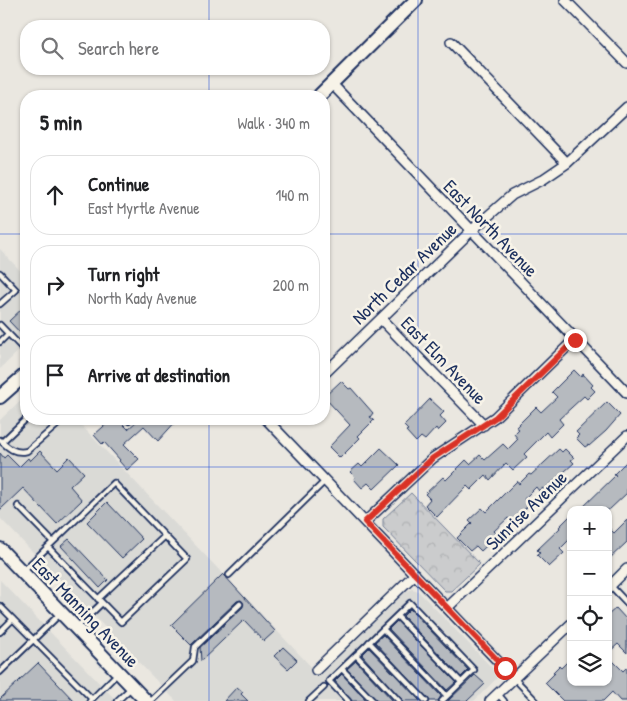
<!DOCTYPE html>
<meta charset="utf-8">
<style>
:root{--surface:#fff;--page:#f6f6f6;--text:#202124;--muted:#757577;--line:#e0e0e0}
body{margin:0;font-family:"Patrick Hand",sans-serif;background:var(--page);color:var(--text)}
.controls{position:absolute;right:15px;bottom:15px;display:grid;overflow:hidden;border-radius:10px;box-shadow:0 1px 4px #0004}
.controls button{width:45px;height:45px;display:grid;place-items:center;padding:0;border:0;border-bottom:1px solid var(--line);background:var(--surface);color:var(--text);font:25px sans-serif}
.stop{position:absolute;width:15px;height:15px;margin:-11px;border:4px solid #d93025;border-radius:50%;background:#fff}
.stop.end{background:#d93025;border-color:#fff;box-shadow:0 1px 5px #0008}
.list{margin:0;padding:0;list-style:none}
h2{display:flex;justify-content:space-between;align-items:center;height:65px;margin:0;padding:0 20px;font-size:21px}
h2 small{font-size:16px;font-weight:400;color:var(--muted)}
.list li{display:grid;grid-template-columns:32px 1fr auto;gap:15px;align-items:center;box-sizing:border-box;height:80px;margin:0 10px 10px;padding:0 10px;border:1px solid var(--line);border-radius:20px}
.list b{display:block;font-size:19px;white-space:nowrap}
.list p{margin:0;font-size:16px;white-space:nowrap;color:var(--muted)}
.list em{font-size:16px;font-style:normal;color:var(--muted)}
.icon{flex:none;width:28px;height:28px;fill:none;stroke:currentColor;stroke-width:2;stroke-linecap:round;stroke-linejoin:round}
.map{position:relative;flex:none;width:627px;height:701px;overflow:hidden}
.search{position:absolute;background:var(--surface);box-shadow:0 1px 4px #0004;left:20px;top:20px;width:310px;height:55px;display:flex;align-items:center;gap:12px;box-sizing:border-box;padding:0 18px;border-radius:20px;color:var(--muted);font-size:19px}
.panel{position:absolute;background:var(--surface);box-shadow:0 1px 4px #0004;left:20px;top:90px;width:310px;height:335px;border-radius:20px}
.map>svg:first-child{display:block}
.built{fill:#dadad6}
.forest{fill:url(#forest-crowns);stroke:#737e96}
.building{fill:#b6babf;stroke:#1b2f5e}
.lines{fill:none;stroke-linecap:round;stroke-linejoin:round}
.lane-casing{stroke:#1b2f5e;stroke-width:8}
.street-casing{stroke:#1b2f5e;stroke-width:12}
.secondary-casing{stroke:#1b2f5e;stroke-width:16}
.lane{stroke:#f7f3e8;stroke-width:4.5}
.street{stroke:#f7f3e8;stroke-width:9}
.secondary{stroke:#f7f3e8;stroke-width:12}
.route{stroke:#d93025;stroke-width:6}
.grid{fill:none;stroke:#1d4ed8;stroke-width:1;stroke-opacity:0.55}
.labels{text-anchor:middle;stroke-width:5;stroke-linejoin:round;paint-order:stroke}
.street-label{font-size:19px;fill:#1b2f5e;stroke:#f7f3e8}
</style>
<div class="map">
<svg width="627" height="701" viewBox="0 0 627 701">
<defs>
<pattern id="forest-crowns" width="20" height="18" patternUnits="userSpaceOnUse" patternTransform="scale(1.25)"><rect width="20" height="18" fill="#cbcccd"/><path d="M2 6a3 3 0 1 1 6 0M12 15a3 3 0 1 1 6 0" fill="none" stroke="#aeb0b2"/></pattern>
</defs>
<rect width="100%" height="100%" fill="#eae7e0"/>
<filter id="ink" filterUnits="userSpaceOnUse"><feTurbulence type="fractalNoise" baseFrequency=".02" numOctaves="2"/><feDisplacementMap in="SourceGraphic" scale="10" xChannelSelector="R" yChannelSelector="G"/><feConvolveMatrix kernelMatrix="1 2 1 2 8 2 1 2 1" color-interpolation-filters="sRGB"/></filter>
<g filter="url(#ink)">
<path class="built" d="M0 249 26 277V344L0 369Z
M26 395V419H88L82 426 319 675 405 592 412 589 418 591 495 671 497 678 474 701H176L0 518V420Z
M0 580 103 687 117 701H0Z"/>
<path class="forest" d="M411 493 480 564 451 591H445L383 527V519Z"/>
<path class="building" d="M26 305V339L9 321Z
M574 370 581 377 583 374 593 385 591 387 595 391 587 399 584 396 559 419 563 424 550 437 546 432 524 454 527 457 513 470 506 463 490 480 486 475 471 490 467 486 437 517 425 505 430 499 425 494 443 477 446 480 466 460 470 464 480 455 485 460 503 444 508 449 518 439 514 434 519 429 516 427 536 407 541 412 557 397 552 392Z
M341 381 349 389 351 388 373 413 370 417 374 420 358 436 360 438 340 458 329 447 350 425 324 397Z
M430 399 444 412 440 416 446 423 438 431 436 428 425 440 421 437 416 442 406 431 408 430 404 426Z
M607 402 620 415 606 431 589 446 588 445 585 447 576 438 579 435 576 432Z
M112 419H118L128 429 137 421 134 419H178L158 441 144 426 124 444 139 459 127 470 119 461 120 460 104 442 102 444 94 435Z
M381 448 399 465 374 489 368 483 362 488 354 479 355 477 350 472 359 464 362 467Z
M559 449 562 452 565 449 574 458 571 460 574 463 544 490 543 488 539 491 536 487 524 499 529 505 512 521 508 518 494 531 498 535 481 551 476 546 470 551 457 538 472 523 469 520 482 508 486 512 517 481 519 484 529 474 531 475Z
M40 451 57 469 69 457 84 473 70 486 82 500 57 524 23 488 0 510V453L4 458 7 455 19 467 28 458 30 461Z
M627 461V493L609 510H580L616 475 614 474Z
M107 502 142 539 122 558 87 522Z
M571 515V538L560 549 564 553 549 567 537 555 540 553 537 550 560 528 559 527Z
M627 520V542L608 560V527L614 533Z
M69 539 108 580 100 588 61 546Z
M223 574 275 631 264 641 244 620 201 661 200 647 243 607V602L241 600 237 601 191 645 171 625Z
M616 608 627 620V653L618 644 608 653V615Z
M410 609 468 670 461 677 403 616Z
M397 621 456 682 447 690 389 629Z
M383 635 441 696 438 701H430L375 642Z
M283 647 297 660 288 669 274 656Z
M369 648 420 701H403L362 655Z
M608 656 623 671 627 667V701H620L612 692 603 701H563L545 683 555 673 553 672 559 666 561 668 571 658V682H608Z
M356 661 393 701H377L347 669Z
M38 663 74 701H0V699Z
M342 674 367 701H352L335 681Z
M475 675 485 684 467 701H448Z
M237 687 243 692 241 694 248 701H224Z"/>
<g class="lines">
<g class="lane-casing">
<path id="lane" d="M0 273 16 290 0 304
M0 325 26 352
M0 342 8 334
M127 419 129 421 130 419
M0 440C8 448 15 454 27 451L64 419
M2 442 26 419
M18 506 53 542
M23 571 114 483 187 559 121 622 48 547
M229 575 325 481
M611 586 627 603
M98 599 165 536
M0 606 92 699
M397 616 461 682
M77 627 102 603
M383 629 447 696
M0 632 13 619
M369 642 426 701
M356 655 399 701
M342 669 373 701
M0 672 60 614
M514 678 536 701
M498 694 504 701
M90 701 117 674
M117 701 131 688
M151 701 193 661 195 647 240 604
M309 701 324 687
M348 701 329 681 410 603 474 670 442 701"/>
</g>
<g class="street-casing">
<path id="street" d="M565 0 627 63
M451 42 567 163
M332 84 627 393
M381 319 484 425
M324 374 471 231 512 195 542 180 567 163 627 107
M266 419 514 678
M365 522 433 458 495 417 575 339
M608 588 627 569
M447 608 627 436
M316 670 415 574
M490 701 571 624"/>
</g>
<g class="secondary-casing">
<path id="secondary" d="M319 96 416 0
M0 397 26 374
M0 549 146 701"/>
</g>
<use href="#lane" class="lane"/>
<use href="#street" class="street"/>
<use href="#secondary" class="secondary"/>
</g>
</g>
<g class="lines" filter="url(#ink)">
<path class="route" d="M505 668 365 522 433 458 496 417 575 340"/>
</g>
<path class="grid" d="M209 0V26M418 0V701M209 69V96M0 234H26M324 234H627M209 419V701M0 467H627"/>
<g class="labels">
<g class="street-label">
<text transform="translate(491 228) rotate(46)" y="7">East North Avenue</text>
<text transform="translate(404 273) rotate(-44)" y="7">North Cedar Avenue</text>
<text transform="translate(444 360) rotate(46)" y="7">East Elm Avenue</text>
<text transform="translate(526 510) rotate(-44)" y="7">Sunrise Avenue</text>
<text transform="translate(86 612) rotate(46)" y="7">East Manning Avenue</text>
</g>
</g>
</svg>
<div class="controls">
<button>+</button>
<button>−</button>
<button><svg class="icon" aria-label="locate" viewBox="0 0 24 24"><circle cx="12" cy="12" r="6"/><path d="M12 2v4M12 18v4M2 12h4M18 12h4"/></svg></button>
<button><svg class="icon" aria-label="layers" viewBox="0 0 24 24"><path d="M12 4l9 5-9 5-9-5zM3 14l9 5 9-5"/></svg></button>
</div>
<div class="stop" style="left:505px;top:668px"></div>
<div class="stop end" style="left:575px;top:340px"></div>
<div class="search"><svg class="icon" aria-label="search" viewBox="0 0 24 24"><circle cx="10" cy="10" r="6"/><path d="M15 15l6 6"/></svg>Search here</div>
<section class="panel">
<h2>5 min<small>Walk · 340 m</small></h2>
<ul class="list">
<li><svg class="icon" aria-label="ahead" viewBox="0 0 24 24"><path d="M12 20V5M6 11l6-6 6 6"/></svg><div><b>Continue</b><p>East Myrtle Avenue</p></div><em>140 m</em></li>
<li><svg class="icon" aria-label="right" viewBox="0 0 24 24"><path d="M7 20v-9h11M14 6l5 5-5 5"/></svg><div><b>Turn right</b><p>North Kady Avenue</p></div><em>200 m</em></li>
<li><svg class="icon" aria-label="arrive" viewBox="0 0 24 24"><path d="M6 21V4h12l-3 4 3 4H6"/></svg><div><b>Arrive at destination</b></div></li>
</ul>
</section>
</div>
